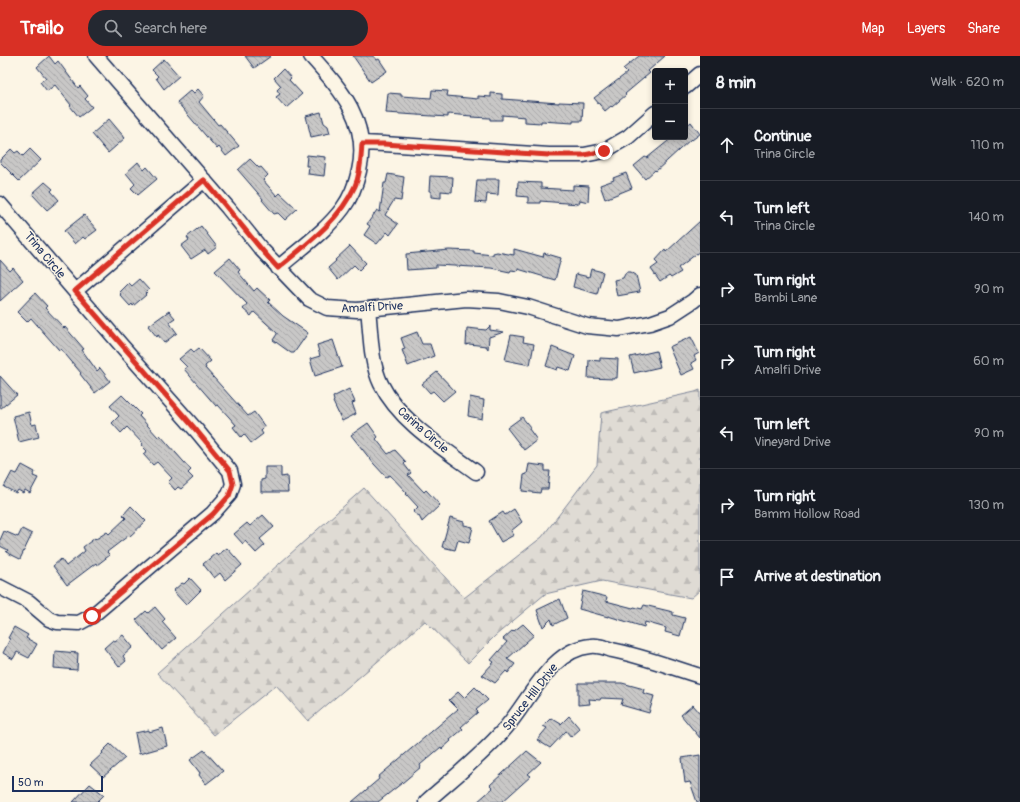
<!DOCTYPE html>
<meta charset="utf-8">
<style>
:root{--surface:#171b24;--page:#242831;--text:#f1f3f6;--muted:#9ea1a6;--line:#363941;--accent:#d93025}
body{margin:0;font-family:Pangolin,sans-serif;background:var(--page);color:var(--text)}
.controls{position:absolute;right:12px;top:12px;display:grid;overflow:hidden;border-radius:4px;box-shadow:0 2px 6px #0003}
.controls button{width:36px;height:36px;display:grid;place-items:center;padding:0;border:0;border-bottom:1px solid var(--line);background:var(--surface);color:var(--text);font:20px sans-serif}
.scale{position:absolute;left:12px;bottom:10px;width:91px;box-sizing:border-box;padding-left:4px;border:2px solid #1b2f5e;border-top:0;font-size:11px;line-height:14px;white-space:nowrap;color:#1b2f5e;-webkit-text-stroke:3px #fcf5e5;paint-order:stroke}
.stop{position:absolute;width:12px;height:12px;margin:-9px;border:3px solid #d93025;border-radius:50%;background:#fff}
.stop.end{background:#d93025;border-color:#fff;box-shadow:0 1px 4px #0008}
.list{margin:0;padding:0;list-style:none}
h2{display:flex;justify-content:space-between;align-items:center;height:52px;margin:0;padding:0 16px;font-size:17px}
h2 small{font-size:13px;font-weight:400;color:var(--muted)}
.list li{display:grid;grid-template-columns:26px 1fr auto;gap:12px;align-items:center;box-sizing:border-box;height:72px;padding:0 16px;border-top:1px solid var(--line)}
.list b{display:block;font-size:15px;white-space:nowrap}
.list p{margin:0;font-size:13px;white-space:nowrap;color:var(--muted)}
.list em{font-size:13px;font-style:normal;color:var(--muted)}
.icon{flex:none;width:22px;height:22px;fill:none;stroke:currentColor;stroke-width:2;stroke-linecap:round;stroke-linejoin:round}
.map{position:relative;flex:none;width:700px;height:746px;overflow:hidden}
header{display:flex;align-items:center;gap:24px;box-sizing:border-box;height:56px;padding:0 20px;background:var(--accent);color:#fff}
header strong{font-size:19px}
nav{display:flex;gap:22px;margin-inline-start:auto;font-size:14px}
.search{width:280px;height:36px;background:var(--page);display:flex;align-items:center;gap:10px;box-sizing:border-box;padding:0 14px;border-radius:22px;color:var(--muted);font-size:15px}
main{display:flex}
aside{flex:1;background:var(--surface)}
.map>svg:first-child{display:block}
.forest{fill:url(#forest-firs);stroke:#7d8599}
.building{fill:url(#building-back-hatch);stroke:#1b2f5e}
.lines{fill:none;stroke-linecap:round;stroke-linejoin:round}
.minor-casing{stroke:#1b2f5e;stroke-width:17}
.minor{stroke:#fcf5e5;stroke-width:14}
.route{stroke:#d93025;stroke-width:5}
.labels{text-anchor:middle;stroke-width:3;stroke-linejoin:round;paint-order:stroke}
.street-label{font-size:12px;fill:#1b2f5e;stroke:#fcf5e5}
</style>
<header>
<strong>Trailo</strong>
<div class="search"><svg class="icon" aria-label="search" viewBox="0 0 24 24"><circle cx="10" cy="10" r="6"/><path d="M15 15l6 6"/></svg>Search here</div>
<nav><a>Map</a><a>Layers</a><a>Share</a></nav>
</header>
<main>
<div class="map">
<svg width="700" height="746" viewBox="0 0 700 746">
<defs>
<pattern id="forest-firs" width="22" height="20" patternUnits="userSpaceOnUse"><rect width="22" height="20" fill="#dfdbd4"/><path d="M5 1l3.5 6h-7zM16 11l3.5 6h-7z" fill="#bfbcb8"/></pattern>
<pattern id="building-back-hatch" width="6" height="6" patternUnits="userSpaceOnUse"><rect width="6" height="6" fill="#c8c7c6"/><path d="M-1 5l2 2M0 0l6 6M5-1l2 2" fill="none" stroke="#ababac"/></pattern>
</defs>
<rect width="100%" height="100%" fill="#fcf5e5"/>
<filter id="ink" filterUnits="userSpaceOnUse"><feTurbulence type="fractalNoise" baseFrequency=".025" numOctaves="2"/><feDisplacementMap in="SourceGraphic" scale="8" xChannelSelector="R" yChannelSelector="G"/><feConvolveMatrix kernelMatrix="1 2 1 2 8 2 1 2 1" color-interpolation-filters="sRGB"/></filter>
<g filter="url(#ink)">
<path class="forest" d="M700 334V534L691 542 602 525 545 538 495 580 468 607 425 565 308 665 276 629 214 679 157 617 364 432 464 542 542 481 597 409 601 357 695 336Z"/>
<path class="building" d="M49 0 55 8 58 5 78 32 80 30 88 40 85 43 92 51 79 61 70 50 71 49 55 29 47 35 40 26 46 22 37 11Z
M245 0H271L254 12Z
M353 0H374L377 4 379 3 387 15 371 26Z
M639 0H665L648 15 650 17 625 38 626 39 612 51 611 50 605 55 594 42 627 17 623 13Z
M164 3 179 20 164 33 156 22 158 20 152 14Z
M283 13 291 22 289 24 302 38 286 52 276 41 280 38 277 34 281 30 274 22Z
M198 33 204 40 199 46 218 69 220 68 239 90 226 100 219 91 217 93 177 46 191 34 194 37Z
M432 34 448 35 447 40 478 43V40L491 41V37L502 38V43L559 47V46L583 47 582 65H573V67L541 65V67L525 66V61L502 59V64H490V62L471 61 472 60 448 58V61L386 57 388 37 401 38V40L431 42Z
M321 56 324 67 328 70 330 77 311 81 306 60Z
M109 63 125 82 108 97 92 78Z
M691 66 700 78 692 84 691 83 656 115 655 114 645 123 634 110 645 101 647 102 673 81H685V71Z
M11 93 15 97 18 95 23 100 30 93 41 104 19 125 0 106V104Z
M307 99 326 101 324 120 308 118 309 110H306Z
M250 103 259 112 261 111 268 119 263 124 277 140 280 137 297 153 285 164 278 157 274 158 262 144 263 143 238 114Z
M138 106 144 114 147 111 157 123 138 139 131 132 135 128 126 117Z
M626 117 632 132 605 143 600 129 614 124 613 122Z
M388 118 404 121 401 145 394 144 385 159 398 168 390 179 387 176 377 188 364 179 370 170 367 168 377 154 380 156 384 127H386Z
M430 120 453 121 452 136 441 135V142L431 141V135H429Z
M486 123H499L498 139 487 138 486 147 475 146 477 124H486Z
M45 126 53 133 51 135 59 144 47 154 32 138Z
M518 126 541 127V132L573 134V129L589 130 588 146 580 144 579 148 540 145V147H528V141L517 140Z
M84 159 97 174 85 183 83 181 75 188 64 175Z
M700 165V195L678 212 681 216 671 222 669 220 660 226 651 213 658 208 655 205 665 194 666 196Z
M201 170 217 191 208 198 205 194 191 203 181 190 189 184 187 181Z
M350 190 366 207 359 214 354 209 338 224 328 212 336 205 335 204Z
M514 193 543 201 544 197 561 202 555 224 518 213V215L511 214 510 216 491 212 436 209V212L407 214 406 198 449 194 474 195V197L493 199V197L497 196 514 199Z
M230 202 240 214 238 216 254 235 257 232 270 244 268 246 283 260 308 277 294 297H291L273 284 277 278V277L254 256 251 260 243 253 247 248 215 215Z
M0 204 10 215 13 212 23 224 0 245Z
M591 213 603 216 597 238 573 231 576 218 589 221Z
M626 216H631L636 219 640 236 617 240 614 224 623 222Z
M139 223 149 234 145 238 146 239 133 250 132 248 130 250 120 239 121 238 119 236 128 227 131 230Z
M35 237 47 250 45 252 64 272 65 271 84 293 82 294 97 315 100 312 110 325 95 337 80 318 81 317 61 293 59 294 31 262 27 266 17 256Z
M169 255 175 262 169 266 177 277 164 287 158 279 157 281 148 270Z
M490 270V274L504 276 489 281 488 293 486 290 469 288 466 289 467 272 486 274Z
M417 276 422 288H430L434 300 408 310 402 294 405 293 401 282Z
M511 279 524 281 523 286 534 288 530 309 505 304Z
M691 281 699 297 694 300 696 304 691 307 694 313 681 319 669 291Z
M333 284 342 311 315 320 310 303 320 300 317 289Z
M552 291 575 300 570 315 558 311 557 314 546 310Z
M199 292 211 305 205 310 206 312H205L248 360 254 356 265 371 261 375 263 378 251 387 244 378 241 381 233 371 236 369 229 361 218 349 216 350 184 313 187 311 179 303 191 293 194 296Z
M656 295 660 311 634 317 630 301Z
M600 302 618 303 617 322H614V323L588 322 589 304 600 305Z
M437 316 455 335 443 345 433 335 430 337 422 328Z
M0 320 17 339 0 353Z
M349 333 355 346 352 347 356 358 342 365 333 346 334 345 333 341Z
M122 339 141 358 139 360 158 381 160 379 191 414 188 417 193 422 181 433 178 431 175 434 168 426 172 422 157 406 153 409 143 398 147 395 141 389 143 388 127 371 121 377 112 367 119 360 110 350Z
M470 341 484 344 482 363 468 360Z
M29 356 32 369 36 368 39 381 19 386 13 360Z
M522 361 530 371 529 373 537 384 524 394 507 372Z
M368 367 378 381 376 383 388 398 395 394 406 406 404 408 411 417 408 419 424 436 426 434 440 449 422 466 419 460 413 456 418 451 406 438 407 437 390 419 386 421 374 408 351 379Z
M529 408 545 410V415H550L548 433H541L540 437 522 435 524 419 527 418Z
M22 409 35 416 33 420 38 422 30 437 25 434 23 437 18 434 16 437 4 431 12 416 17 418Z
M265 411H281V421L287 420 288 436H261V424L265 423Z
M131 450 146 465 129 481 128 480 107 496 110 499 97 509 96 507 67 529 53 510 61 503 66 510 85 495 83 491 95 482 96 483 107 476 109 478 126 462 123 459Z
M514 453 522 466 511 475 514 479 501 486 489 465 503 456 505 459Z
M263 459 274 471 260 483 265 489 256 497 245 485 243 488 234 478 247 467 250 470Z
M450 462 464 466V469L473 471 469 487 458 484 455 494 442 491Z
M22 473 32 478 20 503 6 496 8 494 0 490V484L4 475 18 481Z
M227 492 242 509 225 524 220 517 214 522 203 508 216 497 218 499Z
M190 522 201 534 186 549 173 535 182 527 184 528Z
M583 535 607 541 606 545 633 552 634 551 642 553 644 549 673 556V559L685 562 680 580 665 576 666 572 645 566 644 571 608 560V561L579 553Z
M560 543 567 562 553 569 551 563 543 571 537 554Z
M155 551 165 563 162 566 176 582 162 594 136 564 146 555 148 557Z
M523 568 534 579 507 603 515 608 508 617 506 615 495 627 482 619 494 606 491 604 507 586 503 583 513 574 514 575Z
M14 571 28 579 26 582 37 588 29 602 17 596 13 603 3 597 10 583 8 582Z
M123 579 133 591 123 600 126 605 119 611 104 592 113 584 115 585Z
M55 595 78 597 77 614 54 612Z
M578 627H622L644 633 643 637 654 640 649 657 621 649 623 643 601 642 600 644 589 643 590 648 578 649Z
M475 631 488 644 476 654 478 656 461 671 463 673 450 684 451 685 442 693 441 691 420 709 421 711 402 727 378 746H352L379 723 378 721 458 653 449 644 458 636 464 642Z
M693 649 700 657V682L681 659Z
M569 660 580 673 571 681 566 675 550 692 537 684 547 672 543 670 551 662 561 668Z
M163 672 167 690 139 698 135 677 149 674V676Z
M110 688 125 702 103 721 90 709 103 697 102 696Z
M204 694 223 715 206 728 199 719 200 717 190 704Z
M527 695 541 706 528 718 531 720 502 746H477L493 732 490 729Z
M700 699V746H697L690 726 685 727 682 702Z
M90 728 104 739 97 746H73Z"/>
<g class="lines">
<g class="minor-casing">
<path id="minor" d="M96 0 228 152 261 193 309 243 327 252 357 254 466 243 499 245 528 251 587 270 619 273 650 267 670 260 693 245 700 239
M685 31 700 18
M362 87 384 88 549 99H584L604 95 628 81 655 57
M0 148 121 289 197 375 230 415 233 428 229 439 213 457 92 560 79 567 57 566 49 563 29 546 0 531
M278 212C300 193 326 175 343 152 351 141 356 128 359 115 370 67 342 34 311 0
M75 235 204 124
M368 253C371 277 370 305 381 328 399 365 443 392 476 416
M426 746C452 723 479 702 502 676 528 649 549 593 591 590 598 589 606 592 612 594 642 600 671 611 700 620"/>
</g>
<use href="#minor" class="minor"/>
</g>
</g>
<g class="lines" filter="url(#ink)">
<path class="route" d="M92 560 213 458 229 440 233 428 230 415 197 375 75 235 204 124C229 153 252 184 278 212 307 188 339 165 355 130 361 117 361 101 362 88H384L549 99H584L604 95"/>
</g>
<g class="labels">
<g class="street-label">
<text transform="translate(45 199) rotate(50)" y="4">Trina Circle</text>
<text transform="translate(372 251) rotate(-3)" y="4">Amalfi Drive</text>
<text transform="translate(423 374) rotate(41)" y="4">Carina Circle</text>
<text transform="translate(530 641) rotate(-52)" y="4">Spruce Hill Drive</text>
</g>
</g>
</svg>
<div class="controls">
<button>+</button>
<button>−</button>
</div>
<div class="scale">50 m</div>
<div class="stop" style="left:92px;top:560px"></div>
<div class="stop end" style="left:604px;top:95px"></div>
</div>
<aside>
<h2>8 min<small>Walk · 620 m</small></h2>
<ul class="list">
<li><svg class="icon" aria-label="ahead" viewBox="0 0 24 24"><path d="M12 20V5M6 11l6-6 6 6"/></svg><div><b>Continue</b><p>Trina Circle</p></div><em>110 m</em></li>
<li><svg class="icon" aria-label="left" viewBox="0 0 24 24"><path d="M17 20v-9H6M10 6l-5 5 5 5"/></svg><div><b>Turn left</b><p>Trina Circle</p></div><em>140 m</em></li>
<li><svg class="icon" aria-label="right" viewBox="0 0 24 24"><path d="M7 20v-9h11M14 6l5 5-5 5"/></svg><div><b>Turn right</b><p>Bambi Lane</p></div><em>90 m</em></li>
<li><svg class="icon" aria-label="right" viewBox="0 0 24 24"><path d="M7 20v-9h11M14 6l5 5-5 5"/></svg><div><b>Turn right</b><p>Amalfi Drive</p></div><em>60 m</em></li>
<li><svg class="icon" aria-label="left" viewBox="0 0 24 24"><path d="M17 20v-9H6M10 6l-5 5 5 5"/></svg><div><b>Turn left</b><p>Vineyard Drive</p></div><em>90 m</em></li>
<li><svg class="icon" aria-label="right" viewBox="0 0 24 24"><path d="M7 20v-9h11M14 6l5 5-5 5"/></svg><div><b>Turn right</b><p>Bamm Hollow Road</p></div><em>130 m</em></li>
<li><svg class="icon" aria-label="arrive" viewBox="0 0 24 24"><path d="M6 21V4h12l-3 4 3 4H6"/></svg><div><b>Arrive at destination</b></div></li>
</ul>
</aside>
</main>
